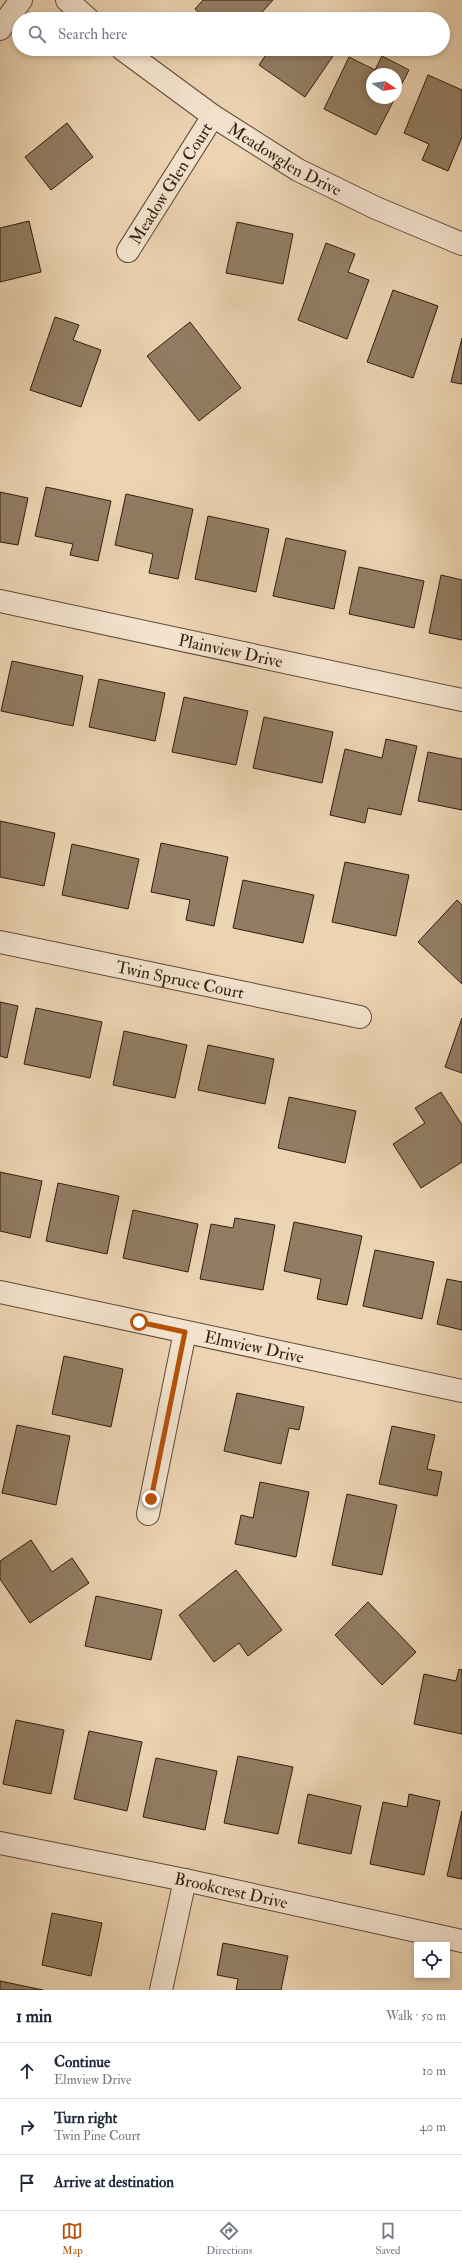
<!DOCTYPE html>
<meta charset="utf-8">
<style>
:root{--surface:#fff;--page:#f2f2f3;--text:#1f2937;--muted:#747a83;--line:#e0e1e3;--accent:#b45309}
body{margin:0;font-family:"IM FELL Double Pica",serif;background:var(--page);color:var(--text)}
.controls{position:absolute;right:12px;bottom:12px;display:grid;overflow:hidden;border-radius:0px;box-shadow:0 2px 6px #0003}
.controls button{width:36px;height:36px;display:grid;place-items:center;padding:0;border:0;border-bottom:1px solid var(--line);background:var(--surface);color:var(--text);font:20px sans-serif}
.compass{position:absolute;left:366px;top:68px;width:36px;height:36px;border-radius:50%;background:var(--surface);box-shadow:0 2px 6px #0003;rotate:102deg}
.stop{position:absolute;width:12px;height:12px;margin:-9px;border:3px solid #b45309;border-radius:50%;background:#fff}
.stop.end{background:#b45309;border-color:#fff;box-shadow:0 1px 4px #0008}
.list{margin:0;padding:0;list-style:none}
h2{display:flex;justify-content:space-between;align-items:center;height:52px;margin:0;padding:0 16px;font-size:17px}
h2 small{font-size:13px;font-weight:400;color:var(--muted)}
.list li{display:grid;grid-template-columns:26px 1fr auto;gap:12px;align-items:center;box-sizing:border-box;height:56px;padding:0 16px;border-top:1px solid var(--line)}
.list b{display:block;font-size:15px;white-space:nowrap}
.list p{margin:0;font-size:13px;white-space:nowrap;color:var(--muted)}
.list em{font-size:13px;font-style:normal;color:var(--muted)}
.icon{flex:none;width:22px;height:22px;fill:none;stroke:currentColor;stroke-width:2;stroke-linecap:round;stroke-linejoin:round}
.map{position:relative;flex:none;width:462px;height:1990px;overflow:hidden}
.search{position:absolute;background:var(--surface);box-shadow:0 2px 6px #0003;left:12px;right:12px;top:12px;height:44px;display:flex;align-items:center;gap:10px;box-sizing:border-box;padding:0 14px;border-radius:22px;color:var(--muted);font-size:15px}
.sheet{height:220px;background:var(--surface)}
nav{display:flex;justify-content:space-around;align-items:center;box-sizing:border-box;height:56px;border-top:1px solid var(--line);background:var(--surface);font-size:11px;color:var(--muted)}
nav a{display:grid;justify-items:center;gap:2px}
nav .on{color:var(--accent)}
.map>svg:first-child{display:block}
.building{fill:#927d63;stroke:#301f0e}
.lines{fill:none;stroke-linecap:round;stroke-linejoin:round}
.minor-casing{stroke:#5f4c37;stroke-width:24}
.tertiary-casing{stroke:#5f4c37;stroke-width:24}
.minor{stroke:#f3e2cd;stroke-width:22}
.tertiary{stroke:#f3e2cd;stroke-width:22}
.route{stroke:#b45309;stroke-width:5}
.labels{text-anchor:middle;stroke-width:3.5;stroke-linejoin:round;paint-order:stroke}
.street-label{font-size:17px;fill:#301f0e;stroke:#f3e2cd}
</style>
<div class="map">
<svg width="462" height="1990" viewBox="0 0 462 1990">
<rect width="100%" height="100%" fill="#ecd3b2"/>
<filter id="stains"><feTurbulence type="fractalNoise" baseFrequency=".005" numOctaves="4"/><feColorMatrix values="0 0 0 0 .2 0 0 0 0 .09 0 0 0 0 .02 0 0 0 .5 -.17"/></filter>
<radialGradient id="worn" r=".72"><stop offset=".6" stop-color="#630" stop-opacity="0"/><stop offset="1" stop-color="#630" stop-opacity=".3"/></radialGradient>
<path class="building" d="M203 0H273L256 19H206L195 9Z
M270 49H335L337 50 305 97 259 65Z
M382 56 409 70 396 95V74H372V98H395L376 135 324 109 349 57 375 70Z
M428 75 462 90V137L448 171 422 160 429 144 404 133Z
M67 123 93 157 51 190 25 157Z
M29 221 41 272 0 282V228Z
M237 222 293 234 283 284 226 273Z
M326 243 355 254 348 272 369 280 347 339 298 320Z
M393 290 438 306 413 378 367 362Z
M55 317 79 325 73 340 101 350 81 407 30 390Z
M190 322 241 388 199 421 147 356Z
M462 338V384L451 382Z
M46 487 111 501 98 561 70 555 73 544 35 536Z
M0 492 28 498 18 545 0 542Z
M126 494 193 509 178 579 149 573 153 554 115 545Z
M208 516 269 529 256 592 195 579Z
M286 538 346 551 334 609 273 596Z
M359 567 424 581 414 628 349 614Z
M441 575 462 580V640L429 633Z
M12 661 83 676 73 726 1 711Z
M99 679 165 693 155 741 89 727Z
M184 697 248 711 236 765 172 752Z
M264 717 333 732 322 783 253 768Z
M386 739 417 746 401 815 368 808 365 823 330 815 345 749 382 758Z
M428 752 462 759V810L418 801Z
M0 821 55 833 44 886 0 877Z
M161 843 228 857 214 926 186 920 190 900 151 892Z
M72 844 139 859 128 909 62 895Z
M345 862 409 875 396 936 332 922Z
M243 880 314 895 303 943 233 928Z
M457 900 462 905V984L418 942Z
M0 1002 18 1006 7 1058 0 1056Z
M36 1008 102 1022 90 1078 24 1064Z
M462 1018V1073L445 1067Z
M124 1031 187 1045 175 1098 113 1085Z
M208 1045 274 1059 265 1104 198 1090Z
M441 1092 462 1125V1162L421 1188 393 1144 425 1123 415 1108Z
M289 1097 356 1111 345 1163 278 1148Z
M0 1172 42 1181 30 1238 0 1231Z
M58 1183 119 1196 107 1254 46 1241Z
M133 1210 198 1224 188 1272 123 1258Z
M235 1218 275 1225 263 1290 200 1279 211 1224 233 1228Z
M294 1222 362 1236 347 1305 317 1299 321 1279 284 1271Z
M375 1250 434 1262 422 1319 363 1306Z
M447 1279 462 1282V1330L437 1324Z
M64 1356 123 1369 111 1427 52 1414Z
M237 1393 304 1407 299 1430 289 1428 281 1464 224 1451Z
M17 1425 70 1436 56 1505 2 1493Z
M392 1426 435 1435 427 1469 442 1472 437 1496 379 1484Z
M260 1482 309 1492 296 1557 235 1544 241 1515 253 1518Z
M347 1494 397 1505 382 1575 332 1565Z
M31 1540 52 1572 72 1558 89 1583 30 1623 0 1579V1561Z
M236 1570 282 1630 248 1656 239 1643 214 1662 179 1615Z
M96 1596 162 1610 151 1660 85 1646Z
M368 1602 416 1652 382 1685 335 1635Z
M459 1669 462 1670V1734L414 1724 424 1674 456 1681Z
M16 1720 64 1730 51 1794 3 1784Z
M89 1731 142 1742 127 1811 74 1799Z
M238 1756 293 1767 278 1834 224 1823Z
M156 1758 217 1771 205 1830 143 1817Z
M308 1794 361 1806 351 1854 298 1843Z
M409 1794 440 1801 424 1875 370 1864 383 1802 407 1807Z
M462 1811V1879L447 1876Z
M52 1913 102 1923 91 1976 42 1965Z
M223 1943 288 1956 281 1990H236L238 1979 217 1975Z
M0 1981 43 1990H0Z"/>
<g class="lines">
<g class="minor-casing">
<g id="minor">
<path d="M67 0 88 19"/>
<path id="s1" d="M122 49 213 116 298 170 376 208 462 244"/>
<path id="s2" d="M128 251 213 116"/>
<path id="s3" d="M0 601 462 700"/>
<path id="s4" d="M0 942 360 1017"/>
<path id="s5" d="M0 1292 462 1391"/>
<path d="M148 1514 185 1332"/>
<path id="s6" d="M0 1843 185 1880 462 1941"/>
<path d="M161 1990 185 1880"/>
</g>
</g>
<g class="tertiary-casing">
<path id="tertiary" d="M0 29 21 0"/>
</g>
<use href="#minor" class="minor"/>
<use href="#tertiary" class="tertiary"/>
</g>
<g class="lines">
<path class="route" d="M139 1322 185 1332 151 1499"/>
</g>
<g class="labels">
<g class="street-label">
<text dy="6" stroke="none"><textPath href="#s1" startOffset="197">Meadowglen Drive</textPath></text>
<text dy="6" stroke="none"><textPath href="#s2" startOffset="80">Meadow Glen Court</textPath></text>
<text dy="6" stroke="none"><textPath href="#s3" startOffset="236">Plainview Drive</textPath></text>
<text dy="6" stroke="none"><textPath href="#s4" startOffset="184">Twin Spruce Court</textPath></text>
<text dy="6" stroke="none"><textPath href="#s5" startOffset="260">Elmview Drive</textPath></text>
<text dy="6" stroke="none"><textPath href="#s6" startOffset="236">Brookcrest Drive</textPath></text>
</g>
</g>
<rect width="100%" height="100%" filter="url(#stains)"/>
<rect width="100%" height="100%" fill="url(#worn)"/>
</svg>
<div class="controls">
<button><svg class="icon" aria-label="locate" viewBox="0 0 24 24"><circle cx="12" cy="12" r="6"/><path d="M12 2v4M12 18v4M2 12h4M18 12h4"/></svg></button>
</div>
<svg class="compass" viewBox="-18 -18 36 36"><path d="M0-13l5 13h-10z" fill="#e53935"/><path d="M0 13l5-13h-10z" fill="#747a83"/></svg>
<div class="stop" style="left:139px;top:1322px"></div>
<div class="stop end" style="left:151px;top:1499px"></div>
<div class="search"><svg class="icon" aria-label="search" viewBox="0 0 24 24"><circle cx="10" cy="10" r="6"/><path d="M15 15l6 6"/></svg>Search here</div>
</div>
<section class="sheet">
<h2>1 min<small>Walk · 50 m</small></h2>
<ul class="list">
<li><svg class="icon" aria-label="ahead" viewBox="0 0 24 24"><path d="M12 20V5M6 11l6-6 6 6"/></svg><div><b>Continue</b><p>Elmview Drive</p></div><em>10 m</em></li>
<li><svg class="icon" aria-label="right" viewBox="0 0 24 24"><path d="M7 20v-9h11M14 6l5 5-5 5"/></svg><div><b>Turn right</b><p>Twin Pine Court</p></div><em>40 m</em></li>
<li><svg class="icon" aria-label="arrive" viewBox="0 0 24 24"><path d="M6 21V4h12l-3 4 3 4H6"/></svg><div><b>Arrive at destination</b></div></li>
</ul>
</section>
<nav>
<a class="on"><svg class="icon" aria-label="map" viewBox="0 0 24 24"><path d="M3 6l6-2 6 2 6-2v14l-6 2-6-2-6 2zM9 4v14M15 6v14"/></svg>Map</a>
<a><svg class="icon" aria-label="directions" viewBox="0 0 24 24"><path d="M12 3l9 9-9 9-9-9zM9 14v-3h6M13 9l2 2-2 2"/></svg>Directions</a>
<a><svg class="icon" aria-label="saved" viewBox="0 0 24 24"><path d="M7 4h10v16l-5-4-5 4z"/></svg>Saved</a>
</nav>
